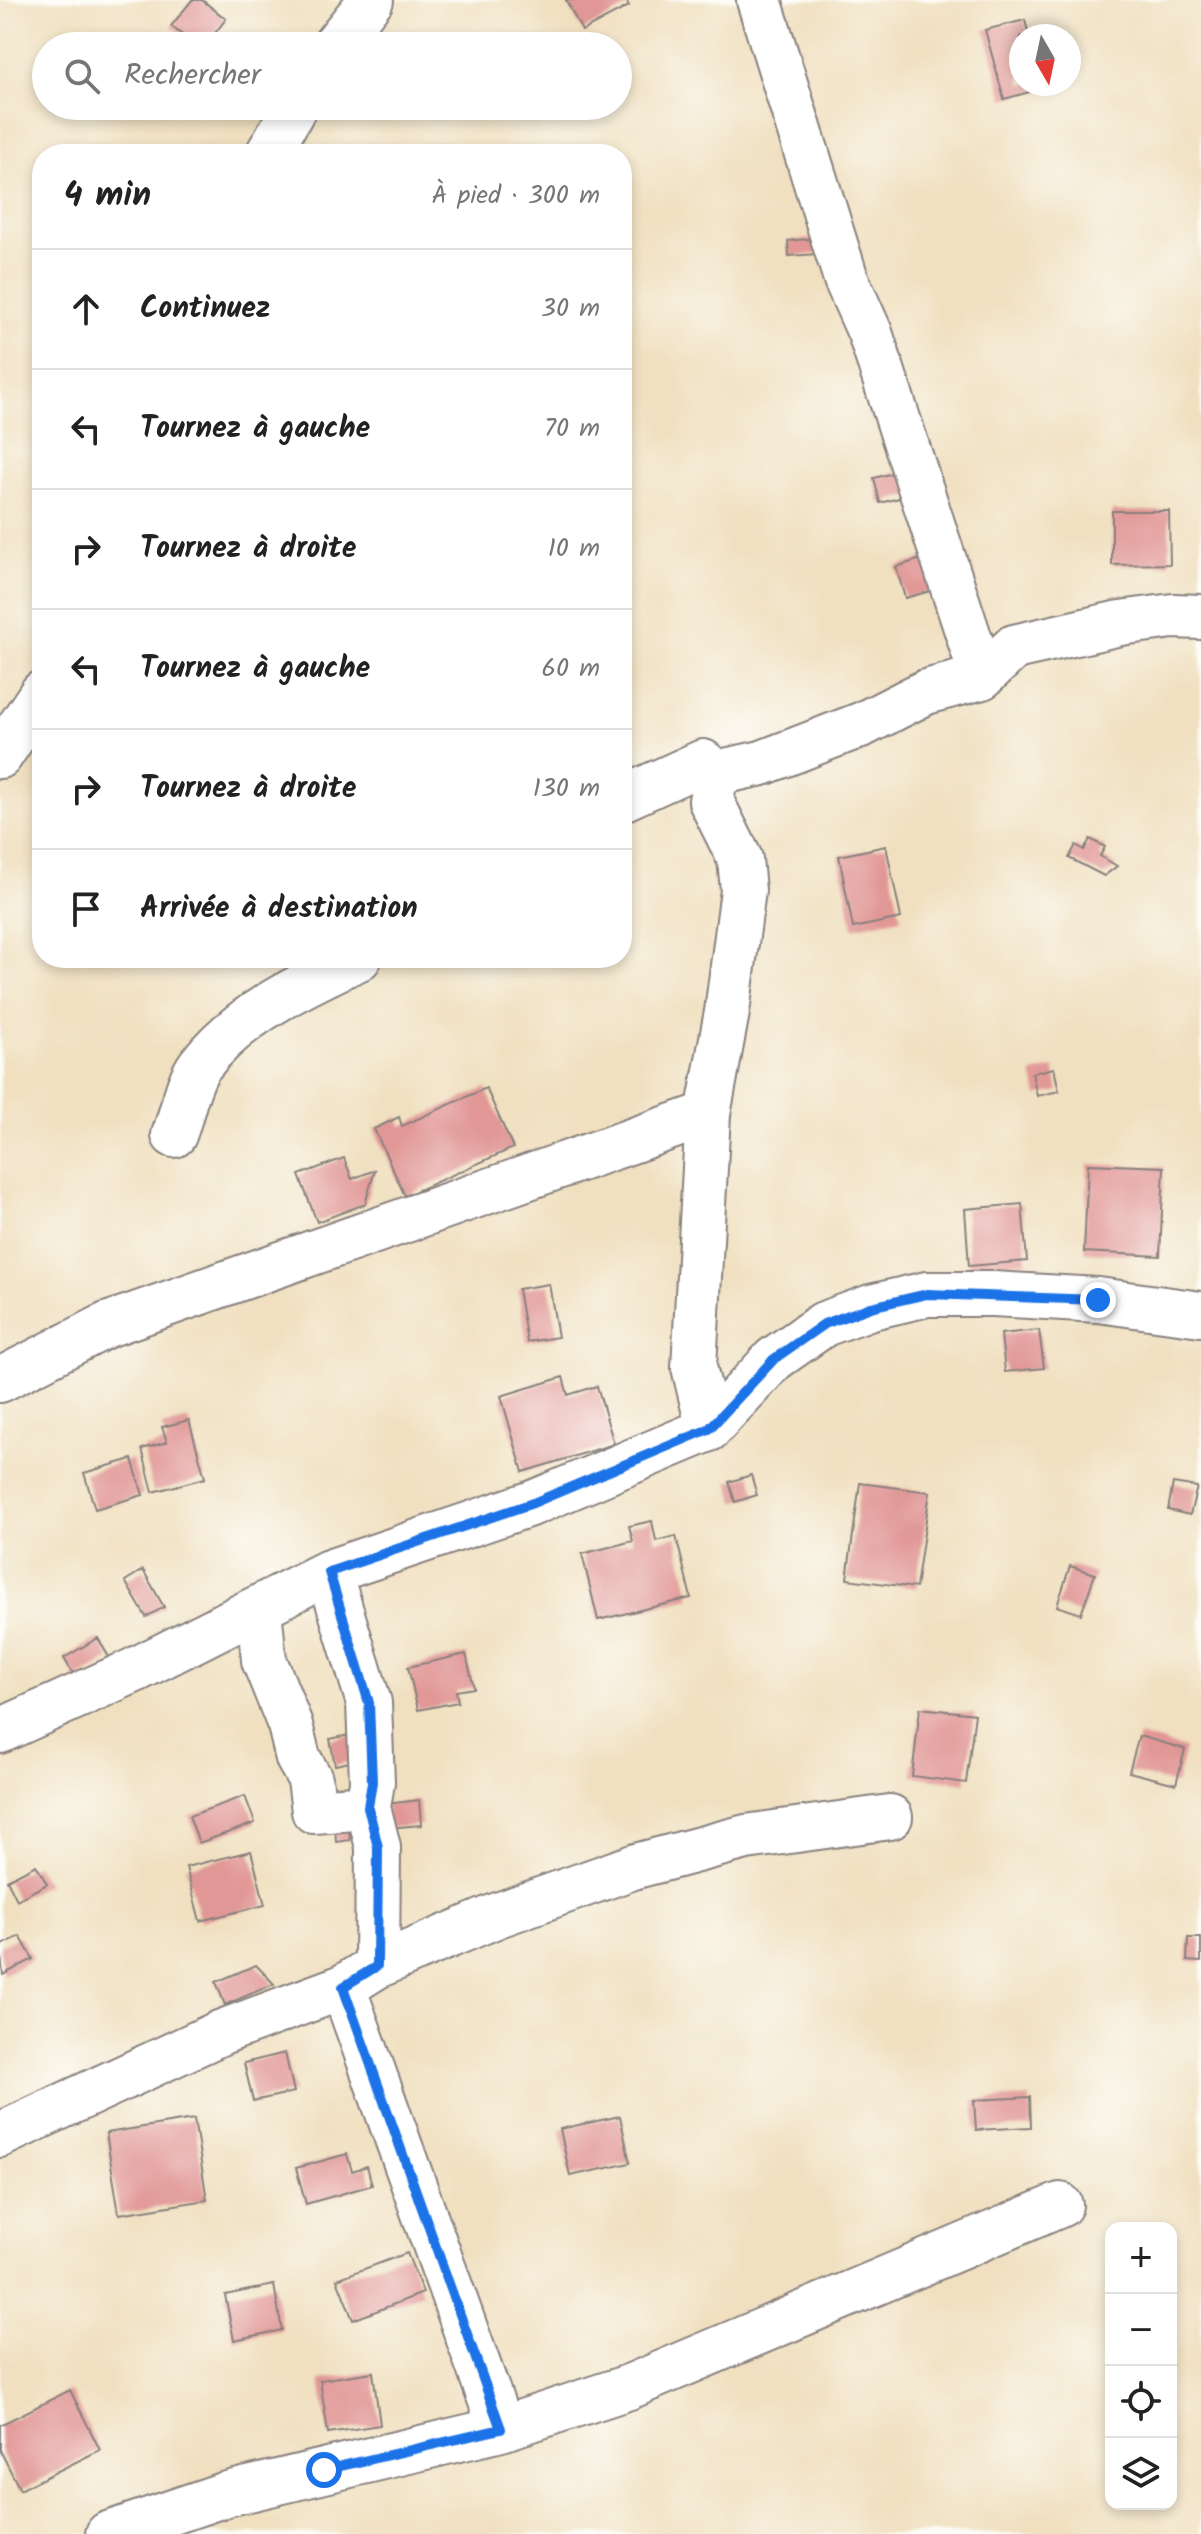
<!DOCTYPE html>
<html lang="fr">
<meta charset="utf-8">
<style>
:root{--surface:#fff;--page:#f2f2f2;--text:#222;--muted:#767676;--line:#e0e0e0}
body{margin:0;font-family:Kalam,sans-serif;background:var(--page);color:var(--text)}
.controls{position:absolute;right:24px;bottom:24px;display:grid;overflow:hidden;border-radius:16px;box-shadow:0 4px 12px #0003}
.controls button{width:72px;height:72px;display:grid;place-items:center;padding:0;border:0;border-bottom:2px solid var(--line);background:var(--surface);color:var(--text);font:40px sans-serif}
.compass{position:absolute;left:1009px;top:24px;width:72px;height:72px;border-radius:50%;background:var(--surface);box-shadow:0 4px 12px #0003;rotate:171deg}
.stop{position:absolute;width:24px;height:24px;margin:-18px;border:6px solid #1a73e8;border-radius:50%;background:#fff}
.stop.end{background:#1a73e8;border-color:#fff;box-shadow:0 2px 8px #0008}
.list{margin:0;padding:0;list-style:none}
h2{display:flex;justify-content:space-between;align-items:center;height:104px;margin:0;padding:0 32px;font-size:34px}
h2 small{font-size:26px;font-weight:400;color:var(--muted)}
.list li{display:grid;grid-template-columns:52px 1fr auto;gap:24px;align-items:center;box-sizing:border-box;height:120px;padding:0 32px;border-top:2px solid var(--line)}
.list b{display:block;font-size:30px;white-space:nowrap}
.list em{font-size:26px;font-style:normal;color:var(--muted)}
.icon{flex:none;width:44px;height:44px;fill:none;stroke:currentColor;stroke-width:2;stroke-linecap:round;stroke-linejoin:round}
.map{position:relative;flex:none;width:1201px;height:2534px;overflow:hidden}
.search{position:absolute;background:var(--surface);box-shadow:0 4px 12px #0003;left:32px;top:32px;width:600px;height:88px;display:flex;align-items:center;gap:20px;box-sizing:border-box;padding:0 28px;border-radius:44px;color:var(--muted);font-size:30px}
.panel{position:absolute;background:var(--surface);box-shadow:0 4px 12px #0003;left:32px;top:144px;width:600px;height:824px;border-radius:32px}
.map>svg:first-child{display:block}
.building{fill:#e19796}
.lines{fill:none;stroke-linecap:round;stroke-linejoin:round}
.minor-casing{stroke:#89817e;stroke-width:48}
.minor{stroke:#fff;stroke-width:44}
.route{stroke:#1a73e8;stroke-width:10}
</style>
<div class="map">
<svg width="1201" height="2534" viewBox="0 0 1201 2534">
<rect width="100%" height="100%" fill="#fdfcf7"/>
<filter id="ink" filterUnits="userSpaceOnUse"><feTurbulence type="fractalNoise" baseFrequency=".0125" numOctaves="2"/><feDisplacementMap in="SourceGraphic" scale="16" xChannelSelector="R" yChannelSelector="G"/><feConvolveMatrix kernelMatrix="1 2 1 2 8 2 1 2 1" color-interpolation-filters="sRGB"/></filter>
<filter id="wash" filterUnits="userSpaceOnUse"><feTurbulence type="fractalNoise" baseFrequency=".006" numOctaves="4" result="noise"/><feDisplacementMap in="SourceGraphic" scale="32" xChannelSelector="R" yChannelSelector="G"/><feGaussianBlur stdDeviation="1.8" result="paint"/><feColorMatrix in="noise" values="0 0 0 0 0 0 0 0 0 0 0 0 0 0 0 0 0 1.4 0 .05"/><feComposite in="paint" operator="in"/></filter>
<g filter="url(#wash)">
<rect width="100%" height="100%" fill="#f0e0c0"/>
<g id="blocks">
<path class="building" d="M192 0H202L226 19 205 46H196L171 26Z
M566 0H626L629 6 582 31Z
M1025 20 1029 36H1021V84H1042L1044 88 1004 99 985 30Z
M817 238 818 254 789 256 788 241Z
M904 470 911 495 880 503 874 478Z
M1112 511H1169L1170 564 1112 565Z
M924 558 934 590 905 598 896 567Z
M1090 839 1105 847 1100 856 1117 866 1104 876 1069 858 1076 845 1084 850Z
M886 846 901 918 853 928 839 856Z
M1054 1068 1059 1091 1037 1096 1032 1073Z
M486 1088 513 1148 405 1196 374 1129 399 1117 402 1126Z
M344 1158 352 1179 375 1170 365 1204 317 1222 299 1175Z
M1088 1164 1164 1167 1160 1256 1084 1252Z
M1022 1204 1027 1261 969 1266 965 1209Z
M549 1284 558 1337 527 1342 518 1289Z
M1039 1330 1044 1368 1005 1372 1001 1334Z
M563 1377 568 1395 597 1386 614 1444 523 1472 501 1396Z
M189 1420 205 1478 153 1492 142 1449 167 1442 162 1427Z
M132 1459 143 1495 95 1509 84 1473Z
M751 1475 757 1495 735 1502 729 1482Z
M860 1483 930 1492 916 1588 847 1579Z
M1173 1483 1197 1487 1190 1515 1168 1510Z
M652 1521 656 1541 676 1536 691 1598 598 1620 582 1554 633 1541 629 1526Z
M1070 1566 1095 1574 1081 1614 1057 1606Z
M143 1570 164 1607 146 1617 125 1581Z
M98 1638 110 1659 76 1679 64 1658Z
M466 1654 474 1688 456 1691 458 1702 418 1710 408 1667Z
M920 1708 975 1714 966 1783 912 1776Z
M359 1733 364 1759 335 1765 330 1739Z
M1139 1736 1185 1749 1176 1784 1129 1772Z
M245 1796 255 1823 199 1843 189 1816Z
M419 1800 421 1825 388 1828 386 1804Z
M348 1820 350 1840 336 1842 335 1822Z
M251 1851 265 1905 200 1921 186 1867Z
M36 1865 47 1884 17 1900 7 1880Z
M20 1936 33 1959 3 1975 0 1946Z
M1188 1938H1201V1962L1187 1961Z
M256 1965 274 1984 225 2005 216 1982Z
M285 2053 294 2092 253 2101 244 2063Z
M1030 2097 1031 2127 976 2130 974 2100Z
M620 2116 630 2163 570 2176 560 2129Z
M194 2119 207 2200 119 2214 106 2133Z
M347 2154 352 2171 367 2166 372 2185 306 2204 296 2168Z
M407 2253 423 2293 353 2320 337 2279Z
M274 2285 282 2330 234 2340 225 2295Z
M373 2372 380 2425 328 2433 320 2380Z
M70 2390 100 2450 20 2490 0 2450V2425Z"/>
</g>
</g>
<g filter="url(#ink)">
<use href="#blocks" fill-opacity="0" stroke="#89817e" stroke-width="2"/>
<g class="lines">
<g class="minor-casing">
<path id="minor" d="M759 0 846 279 870 333 982 677
M334 46 371 0
M268 154 295 106
M0 756 42 693
M716 773 762 763 863 724 926 692 982 677 1014 647 1120 623 1173 616 1201 617
M622 799 703 762 716 773
M174 1135C182 1115 187 1082 200 1065 240 1013 302 985 359 958
M0 1380 107 1325 708 1114
M709 1429 694 1367 708 1114 727 1012 743 890 740 859 711 801 716 773
M329 1572 369 1703 372 1782 368 1807 378 1847 377 1966
M259 1609 264 1660 290 1725 298 1758 310 1779 314 1811 368 1807
M0 1731 135 1670 329 1572 533 1503 709 1429 774 1359 824 1324 871 1307 927 1294H993L1098 1300 1201 1314
M343 1987 501 2429
M0 2135 222 2032 343 1987 377 1966 498 1915 636 1866 746 1837 890 1817
M108 2534 223 2495 501 2429 629 2387 1060 2205"/>
</g>
<use href="#minor" class="minor"/>
</g>
</g>
<g class="lines" filter="url(#ink)">
<path class="route" d="M324 2470 501 2429 343 1987 377 1966 378 1847 368 1807 372 1782 369 1703 329 1572 533 1503 709 1429 774 1359 824 1324 871 1307 927 1294 1098 1300"/>
</g>
</svg>
<div class="controls">
<button>+</button>
<button>−</button>
<button><svg class="icon" aria-label="locate" viewBox="0 0 24 24"><circle cx="12" cy="12" r="6"/><path d="M12 2v4M12 18v4M2 12h4M18 12h4"/></svg></button>
<button><svg class="icon" aria-label="layers" viewBox="0 0 24 24"><path d="M12 4l9 5-9 5-9-5zM3 14l9 5 9-5"/></svg></button>
</div>
<svg class="compass" viewBox="-18 -18 36 36"><path d="M0-13l5 13h-10z" fill="#e53935"/><path d="M0 13l5-13h-10z" fill="#767676"/></svg>
<div class="stop" style="left:324px;top:2470px"></div>
<div class="stop end" style="left:1098px;top:1300px"></div>
<div class="search"><svg class="icon" aria-label="search" viewBox="0 0 24 24"><circle cx="10" cy="10" r="6"/><path d="M15 15l6 6"/></svg>Rechercher</div>
<section class="panel">
<h2>4 min<small>À pied · 300 m</small></h2>
<ul class="list">
<li><svg class="icon" aria-label="ahead" viewBox="0 0 24 24"><path d="M12 20V5M6 11l6-6 6 6"/></svg><div><b>Continuez</b></div><em>30 m</em></li>
<li><svg class="icon" aria-label="left" viewBox="0 0 24 24"><path d="M17 20v-9H6M10 6l-5 5 5 5"/></svg><div><b>Tournez à gauche</b></div><em>70 m</em></li>
<li><svg class="icon" aria-label="right" viewBox="0 0 24 24"><path d="M7 20v-9h11M14 6l5 5-5 5"/></svg><div><b>Tournez à droite</b></div><em>10 m</em></li>
<li><svg class="icon" aria-label="left" viewBox="0 0 24 24"><path d="M17 20v-9H6M10 6l-5 5 5 5"/></svg><div><b>Tournez à gauche</b></div><em>60 m</em></li>
<li><svg class="icon" aria-label="right" viewBox="0 0 24 24"><path d="M7 20v-9h11M14 6l5 5-5 5"/></svg><div><b>Tournez à droite</b></div><em>130 m</em></li>
<li><svg class="icon" aria-label="arrive" viewBox="0 0 24 24"><path d="M6 21V4h12l-3 4 3 4H6"/></svg><div><b>Arrivée à destination</b></div></li>
</ul>
</section>
</div>
